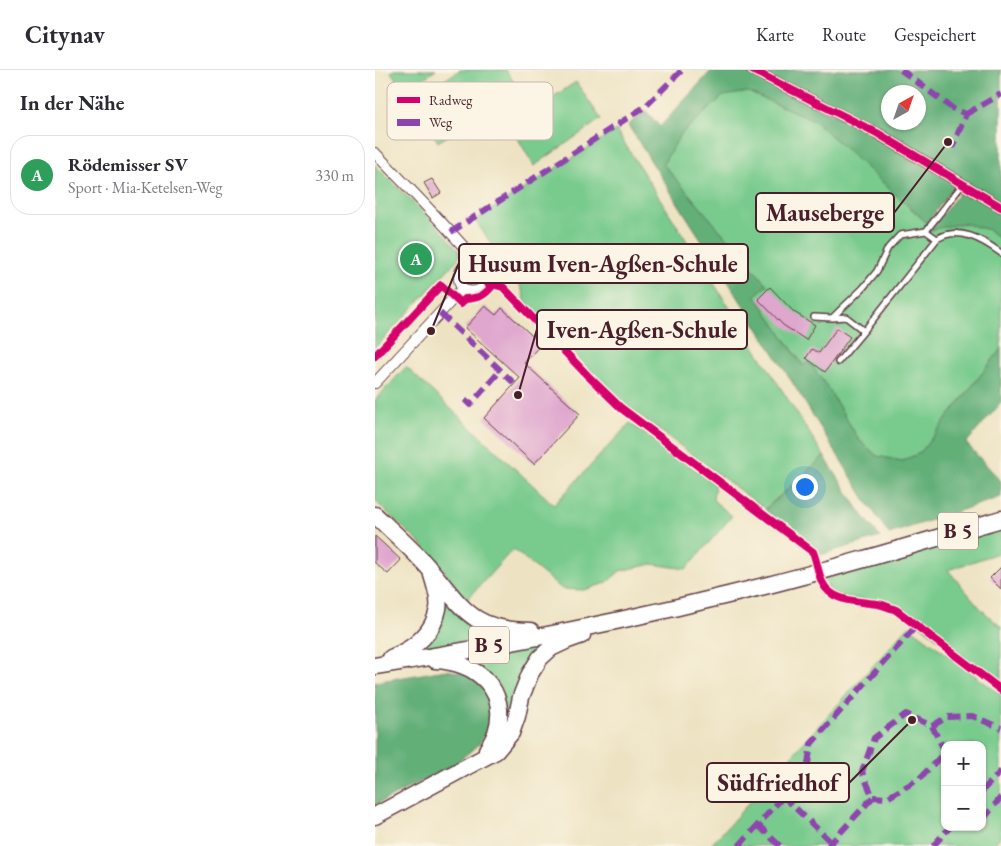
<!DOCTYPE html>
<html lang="de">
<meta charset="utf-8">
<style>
:root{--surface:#fff;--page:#f7f7f7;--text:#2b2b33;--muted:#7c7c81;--line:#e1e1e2;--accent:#2563eb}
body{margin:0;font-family:"EB Garamond",serif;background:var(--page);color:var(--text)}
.controls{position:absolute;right:15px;bottom:15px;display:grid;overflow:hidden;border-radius:10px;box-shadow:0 1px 4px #0004}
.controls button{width:45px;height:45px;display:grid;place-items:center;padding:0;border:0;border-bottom:1px solid var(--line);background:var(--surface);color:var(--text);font:25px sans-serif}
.compass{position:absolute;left:506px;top:15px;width:45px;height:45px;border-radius:50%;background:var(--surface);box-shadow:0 1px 4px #0004;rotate:40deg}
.you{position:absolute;left:429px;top:416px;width:18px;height:18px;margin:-12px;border:4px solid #fff;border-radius:50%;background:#1a73e8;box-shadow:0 0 0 8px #1a73e833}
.badge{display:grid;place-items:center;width:32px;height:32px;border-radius:50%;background:var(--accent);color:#fff;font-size:16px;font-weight:700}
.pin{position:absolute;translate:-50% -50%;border:2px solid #fff;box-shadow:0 1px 5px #0006}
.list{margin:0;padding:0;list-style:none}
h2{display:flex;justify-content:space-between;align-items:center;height:65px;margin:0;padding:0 20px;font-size:21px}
h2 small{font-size:16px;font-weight:400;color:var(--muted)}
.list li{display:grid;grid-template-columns:32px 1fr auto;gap:15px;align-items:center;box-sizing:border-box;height:80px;margin:0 10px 10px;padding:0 10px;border:1px solid var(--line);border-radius:20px}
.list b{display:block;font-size:19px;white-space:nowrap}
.list p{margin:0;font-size:16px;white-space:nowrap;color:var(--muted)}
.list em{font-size:16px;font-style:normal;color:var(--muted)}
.map{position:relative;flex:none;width:626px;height:776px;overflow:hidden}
header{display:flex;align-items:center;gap:30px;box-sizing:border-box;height:70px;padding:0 25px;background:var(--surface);border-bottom:1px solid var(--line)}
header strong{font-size:24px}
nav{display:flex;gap:28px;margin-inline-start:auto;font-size:18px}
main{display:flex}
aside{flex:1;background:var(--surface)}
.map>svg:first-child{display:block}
.green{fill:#79cb8d;stroke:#62755c;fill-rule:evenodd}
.forest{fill:#62af78;stroke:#566752;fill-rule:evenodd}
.building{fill:#dfa6ce}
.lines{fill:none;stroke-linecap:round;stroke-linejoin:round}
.service-casing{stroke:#623c42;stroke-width:8}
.minor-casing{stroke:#623c42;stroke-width:12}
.trunk-casing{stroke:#623c42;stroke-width:19}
.service{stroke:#fff;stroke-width:5}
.minor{stroke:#fff;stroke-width:10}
.trunk{stroke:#fff;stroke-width:16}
.quiet{stroke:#8e44ad;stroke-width:6;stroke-dasharray:12 6;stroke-linecap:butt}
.cycleway-casing{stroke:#fcf5e5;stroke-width:11}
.cycleway{stroke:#d6006c;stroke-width:8}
.labels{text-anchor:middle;stroke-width:4.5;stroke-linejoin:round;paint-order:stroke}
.shield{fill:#fcf5e5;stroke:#7f5f63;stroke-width:1}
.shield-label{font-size:21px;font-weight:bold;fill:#4a1f2b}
.key{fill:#fcf5e5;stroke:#c7b5ad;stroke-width:1}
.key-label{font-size:14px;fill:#4a1f2b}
.leader{fill:none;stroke:#4a1f2b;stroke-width:2}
.callout-dot{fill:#4a1f2b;stroke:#fcf5e5;stroke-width:2}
.callout{fill:#fcf5e5;stroke:#4a1f2b;stroke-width:2}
.callout-label{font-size:24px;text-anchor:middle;font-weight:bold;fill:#4a1f2b}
</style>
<header>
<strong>Citynav</strong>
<nav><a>Karte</a><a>Route</a><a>Gespeichert</a></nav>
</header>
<main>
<aside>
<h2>In der Nähe<small></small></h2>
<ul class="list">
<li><span class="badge" style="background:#2e9e5b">A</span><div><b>Rödemisser SV</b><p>Sport · Mia-Ketelsen-Weg</p></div><em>330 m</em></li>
</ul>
</aside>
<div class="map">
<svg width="626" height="776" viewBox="0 0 626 776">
<rect width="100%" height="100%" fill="#fcf5e5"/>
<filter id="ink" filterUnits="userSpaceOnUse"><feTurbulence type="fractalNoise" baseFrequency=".02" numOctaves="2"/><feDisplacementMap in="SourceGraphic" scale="10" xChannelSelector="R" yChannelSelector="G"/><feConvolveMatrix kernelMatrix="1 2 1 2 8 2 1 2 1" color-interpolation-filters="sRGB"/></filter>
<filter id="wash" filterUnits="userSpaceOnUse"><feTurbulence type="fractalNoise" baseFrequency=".0096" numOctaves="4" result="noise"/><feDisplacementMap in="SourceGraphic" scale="20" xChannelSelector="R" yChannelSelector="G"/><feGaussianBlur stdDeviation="1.12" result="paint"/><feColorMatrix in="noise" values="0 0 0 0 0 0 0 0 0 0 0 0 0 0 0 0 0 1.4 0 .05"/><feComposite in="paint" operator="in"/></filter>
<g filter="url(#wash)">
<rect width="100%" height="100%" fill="#ede3c3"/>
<path class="green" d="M19 0H61L29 21 16 2Z
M85 0H131L144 20 63 72 37 31Z
M201 12 226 49 159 96 135 55Z
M373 22 439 50 557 157 556 159 588 153 614 160 626 170V279L545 383 527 391 502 386 484 370 451 315 434 293 429 296 379 225 392 215 288 94 306 64 348 26Z
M241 60 449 386 390 439 244 330 151 233 146 217 100 150Z
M0 95 71 165 84 181 85 186 81 191 0 278Z
M31 297 179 435 255 353 340 414 338 430 357 446 311 499 277 494 245 501 231 513 209 520 187 519 138 479 91 531 67 498 49 477 0 431V330Z
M626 455V482L573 500 606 539 626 557V617L523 538 506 531 473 528 463 525 455 520 449 509Z
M69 522 131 566 38 584Z
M534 556 626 625V766L617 776H335ZM570 675H607V757H570Z
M178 570 137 644 124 667 80 589Z"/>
<path class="forest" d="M337 0H367L467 49 581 114 552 153 439 50 373 22 348 26 306 64 288 94 392 215 380 225 428 296 434 292 451 315 484 370 502 386 527 391 545 383 626 279V333L591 373 626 411V427L514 464 492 432 414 307 253 55 271 41 285 57Z
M381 0H626V136ZM514 22H544V52H514Z
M589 117 626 140V170L614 160 588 153 555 160Z
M449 386 484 440 505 467 445 485 390 440Z
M71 600 88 603 101 611 113 624 118 649 104 674 80 694 0 735V612Z"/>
<g id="blocks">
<path class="building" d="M57 109 66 123 58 128 49 113Z
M395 217 419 242 440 255 431 270 408 255 383 229Z
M110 236 121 245 127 238 166 274 149 293 205 344 159 394 109 348 145 308 90 258Z
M462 258 475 267 450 302 431 288 437 279 444 283Z
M0 466 26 490 13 504 0 493Z
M626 497V519L615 508Z"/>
</g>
</g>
<g filter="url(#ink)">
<use href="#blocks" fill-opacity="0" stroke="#623c42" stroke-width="1"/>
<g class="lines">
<g class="service-casing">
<path id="service" d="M588 114 551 161 525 165 513 178 502 201 488 218 457 248 471 247 489 261 562 169C583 155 608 170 626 183
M551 161 562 169
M439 247 457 248
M463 292 489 261"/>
</g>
<g class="minor-casing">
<path id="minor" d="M377 0 502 63 626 137
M0 83C29 113 59 143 87 175 90 177 93 180 95 183 97 186 99 191 101 193 106 196 110 196 113 202 120 222 85 230 84 209 84 198 91 194 101 193
M0 313 88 218"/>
</g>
<g class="trunk-casing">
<path id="trunk" d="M0 445C18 462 36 478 52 496 88 537 95 561 156 561
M16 588C38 579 58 564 63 539 65 529 60 515 57 505
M60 590C101 592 135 619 121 663 119 669 115 675 112 680
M0 596C118 577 236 554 353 525 445 503 535 476 626 449
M0 746 121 681 136 663 142 646 146 627 155 604 165 588 176 578 193 570 207 565"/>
</g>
<use href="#service" class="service"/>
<use href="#minor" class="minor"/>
<use href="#trunk" class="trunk"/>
<path class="quiet" d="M526 0 577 38 591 44 577 78
M591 44 626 24
M76 162 271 36 307 0
M65 243 140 314
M90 330 95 335 126 300
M557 656 572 647 597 646 626 658
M607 721 626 701
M408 726 460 776
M607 748 611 746 626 727
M383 755 405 776
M364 776 432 700 436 674 542 555
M453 776 498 727 487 702 499 668 531 644 557 656 570 682 544 709 512 728 498 727
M558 776 575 757"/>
<g class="cycleway-casing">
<path id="cycleway" d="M377 0 502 63 626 137
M113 213 128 217 213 306 246 338 438 482C442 492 443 503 447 512 457 533 483 531 503 534 509 535 515 538 521 540L626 620
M0 286 66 215 86 234 90 229C105 228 109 226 118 215"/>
</g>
<use href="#cycleway" class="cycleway"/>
</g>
</g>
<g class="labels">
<g class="shield">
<rect x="563" y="442.5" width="40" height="37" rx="4"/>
<rect x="94" y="556.5" width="40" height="37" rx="4"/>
</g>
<g class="shield-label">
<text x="583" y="468">B 5</text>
<text x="114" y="582">B 5</text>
</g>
</g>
<rect x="12" y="12" width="166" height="58" rx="8" class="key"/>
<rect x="22" y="27" width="23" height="6" fill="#d6006c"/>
<rect x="22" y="49" width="23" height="7" fill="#8e44ad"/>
<g class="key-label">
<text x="54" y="35">Radweg</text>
<text x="54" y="57">Weg</text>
</g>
<path class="leader" d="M573 72L519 143M56 261L84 193M143 325L162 259M537 650L474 713"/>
<g class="callout-dot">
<circle cx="573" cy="72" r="5"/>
<circle cx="56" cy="261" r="5"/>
<circle cx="143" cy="325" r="5"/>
<circle cx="537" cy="650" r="5"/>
</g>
<g class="callout">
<rect x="381" y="123" width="138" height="39" rx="5"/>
<rect x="84" y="174" width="289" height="39" rx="5"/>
<rect x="162" y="240" width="210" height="39" rx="5"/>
<rect x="332" y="693" width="142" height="39" rx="5"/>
</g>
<g class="callout-label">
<text x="450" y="151">Mauseberge</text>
<text x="228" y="202">Husum Iven-Agßen-Schule</text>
<text x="267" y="268">Iven-Agßen-Schule</text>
<text x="403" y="721">Südfriedhof</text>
</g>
</svg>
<div class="controls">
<button>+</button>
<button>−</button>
</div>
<svg class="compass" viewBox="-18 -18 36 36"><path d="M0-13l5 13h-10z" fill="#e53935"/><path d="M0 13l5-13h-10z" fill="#7c7c81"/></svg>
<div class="you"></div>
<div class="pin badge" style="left:41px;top:189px;background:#2e9e5b">A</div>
</div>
</main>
